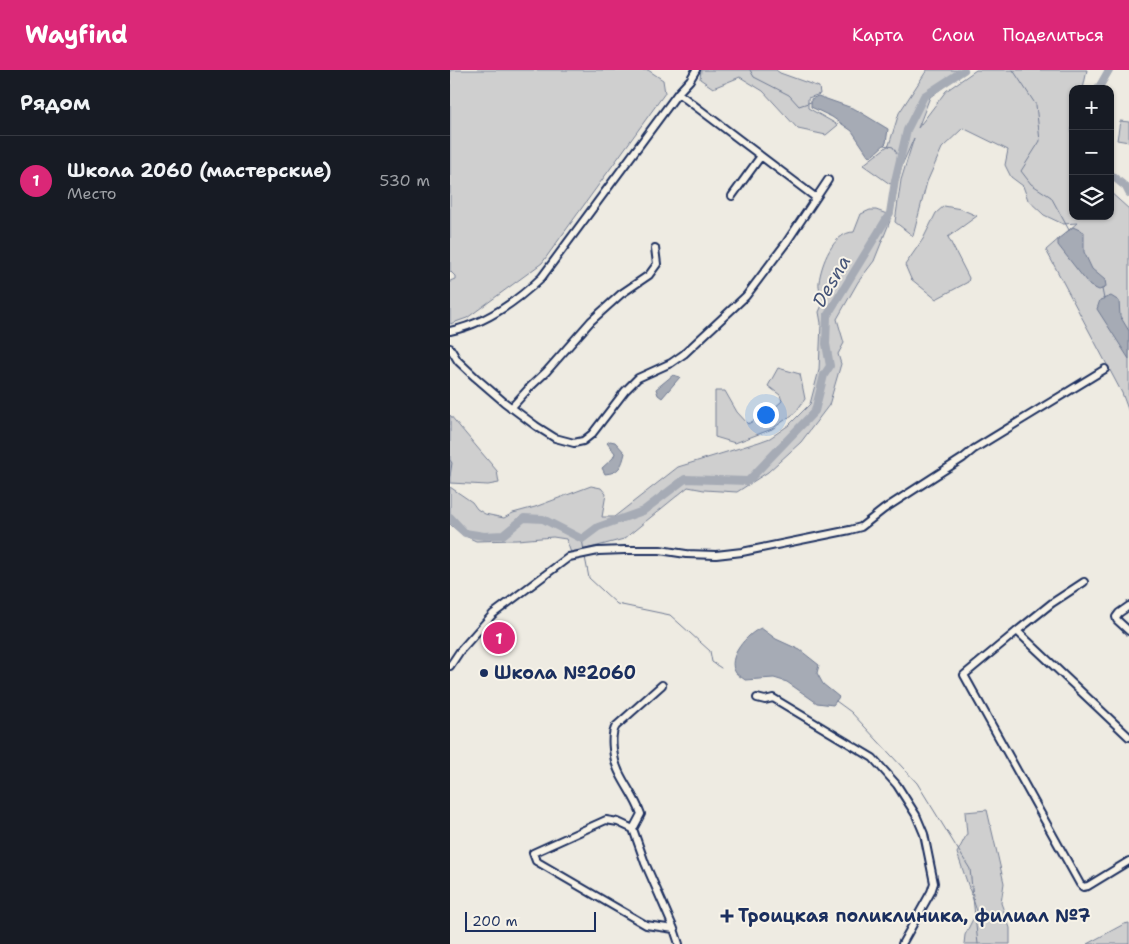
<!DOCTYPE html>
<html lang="ru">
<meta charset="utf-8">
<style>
:root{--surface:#171b24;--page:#20242c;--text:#f1f3f6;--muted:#9ea1a6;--line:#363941;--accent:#db2777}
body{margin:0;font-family:"Shantell Sans",sans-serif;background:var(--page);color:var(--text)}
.controls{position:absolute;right:15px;top:15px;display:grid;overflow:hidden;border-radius:10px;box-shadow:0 1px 4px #0004}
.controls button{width:45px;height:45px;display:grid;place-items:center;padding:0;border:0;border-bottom:1px solid var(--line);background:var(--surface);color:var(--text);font:25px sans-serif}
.scale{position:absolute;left:15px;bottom:12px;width:131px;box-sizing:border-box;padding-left:5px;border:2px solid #1b2f5e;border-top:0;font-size:14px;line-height:18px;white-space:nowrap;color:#1b2f5e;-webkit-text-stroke:4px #f7f3e8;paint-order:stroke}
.you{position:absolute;left:315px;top:344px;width:18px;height:18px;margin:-12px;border:4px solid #fff;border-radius:50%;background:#1a73e8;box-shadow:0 0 0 8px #1a73e833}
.badge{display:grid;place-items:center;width:32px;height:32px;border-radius:50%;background:var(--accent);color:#fff;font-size:16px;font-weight:700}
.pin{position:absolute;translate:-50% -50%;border:2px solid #fff;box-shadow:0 1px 5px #0006}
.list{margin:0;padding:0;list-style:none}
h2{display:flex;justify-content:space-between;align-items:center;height:65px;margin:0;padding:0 20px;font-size:21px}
h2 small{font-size:16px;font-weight:400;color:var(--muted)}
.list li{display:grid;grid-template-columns:32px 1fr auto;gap:15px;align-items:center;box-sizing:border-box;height:90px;padding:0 20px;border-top:1px solid var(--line)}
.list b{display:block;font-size:19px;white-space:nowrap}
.list p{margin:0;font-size:16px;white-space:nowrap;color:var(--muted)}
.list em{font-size:16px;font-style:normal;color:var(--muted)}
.icon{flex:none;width:28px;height:28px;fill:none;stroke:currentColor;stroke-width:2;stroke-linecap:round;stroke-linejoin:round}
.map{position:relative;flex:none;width:679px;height:874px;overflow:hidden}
header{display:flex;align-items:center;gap:30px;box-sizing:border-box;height:70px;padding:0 25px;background:var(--accent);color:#fff}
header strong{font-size:24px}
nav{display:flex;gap:28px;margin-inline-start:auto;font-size:18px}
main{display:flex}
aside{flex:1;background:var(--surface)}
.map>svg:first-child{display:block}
.green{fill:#cfcfcf;stroke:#757f96}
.water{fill:#a6abb5;stroke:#6e7992}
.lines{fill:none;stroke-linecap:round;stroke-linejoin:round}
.stream{stroke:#6e7992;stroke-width:1}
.river{stroke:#a6abb5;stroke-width:8}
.minor-casing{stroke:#1b2f5e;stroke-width:10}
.minor{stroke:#f7f3e8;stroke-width:6}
.poi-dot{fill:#1b2f5e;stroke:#f7f3e8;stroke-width:2}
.labels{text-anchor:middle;stroke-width:4;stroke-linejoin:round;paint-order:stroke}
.poi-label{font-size:18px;font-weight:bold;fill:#1b2f5e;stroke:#f7f3e8;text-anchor:start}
.water-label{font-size:19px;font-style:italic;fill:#455478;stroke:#f7f3e8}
</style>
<header>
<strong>Wayfind</strong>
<nav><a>Карта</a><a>Слои</a><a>Поделиться</a></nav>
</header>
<main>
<aside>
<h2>Рядом<small></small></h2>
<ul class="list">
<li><span class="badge">1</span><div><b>Школа 2060 (мастерские)</b><p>Место</p></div><em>530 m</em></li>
</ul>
</aside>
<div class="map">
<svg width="679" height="874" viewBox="0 0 679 874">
<rect width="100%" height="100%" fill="#eeebe2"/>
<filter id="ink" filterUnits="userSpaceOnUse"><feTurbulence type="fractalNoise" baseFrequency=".02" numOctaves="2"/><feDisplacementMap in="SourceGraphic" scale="10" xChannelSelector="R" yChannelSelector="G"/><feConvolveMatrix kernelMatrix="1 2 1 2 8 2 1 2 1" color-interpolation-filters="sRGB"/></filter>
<g filter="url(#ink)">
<path class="green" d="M0 0H198L213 10 215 23 92 193 17 248 0 254V211L5 209V206L0 201Z
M251 0H326L330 3 369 17 370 24 358 28V38L388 55 376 65 348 59 313 21 290 7 263 18 250 9Z
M477 0H517L480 27 468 58 496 21 526 0H637L633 19H623C623 29 620 60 623 67V146H660V122L679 139V342L672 323 596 180 627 153 613 154 594 145 578 130 573 116 561 107 555 95 558 80 513 58 492 78 477 112 463 166 445 152 451 110 464 68 445 111 440 114 413 95 439 75 449 43Z
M670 51 679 52V72L667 70Z
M494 136 511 139 527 146 498 167 519 208 518 212 486 229 461 209 455 195 473 169 486 143Z
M420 140H426L437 144 440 151 424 191 408 212 387 249 394 273 388 284 391 294 379 335 351 372 318 402 287 422 254 420 238 417 174 469 121 483 116 469 103 467 67 470 26 471 11 464 0 454V417L22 432 27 439 35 444 54 448 63 443 85 437 141 416 151 418 156 424 152 447H164L228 397 309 372 320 368 339 355 360 334 369 300 371 253 369 242 374 231C372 226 368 218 369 212 371 195 383 162 404 162L411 144Z
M328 298 350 304 355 329 345 343 322 359 285 373 265 367V321H275L287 342 298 354 322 340 332 331 330 325 318 316Z
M0 345 47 401 49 413 38 415 0 413Z
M537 740 554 813 551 833 560 858V874H514L515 865 527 841 507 783 517 764 515 742Z
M679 853V874H637L674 854Z"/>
<path class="water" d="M368 26 405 39 438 59 436 73 422 86 418 85 402 61 382 47 361 37V29Z
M623 157 634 162V182L642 199 655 210 656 216 655 218 649 220 640 216 608 175V169Z
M661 226 669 231 670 246 679 261V289L647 239 650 230Z
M223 305 230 307 212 328 208 325 206 319Z
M160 371 165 372 175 383C172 396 169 403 155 404L152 398 163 388 165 383 157 373Z
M311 558 326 569 350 580 369 595 367 603 373 614 389 627 383 635 367 633 337 612 324 608 295 610C293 608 287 605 286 603 275 588 298 563 311 558Z"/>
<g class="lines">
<path class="stream" d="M300 0 304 7 339 25 349 36 361 32
M563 0 586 35 590 71 571 101 581 114 601 127 619 160
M507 5 508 0
M434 75 443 77 450 89
M652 219 654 229
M0 390 2 393 0 406
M132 469 134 481
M135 487 139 508 167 534 220 545 260 581 262 592 271 598
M386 631 401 642 467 713 520 799 528 874"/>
<path class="river" d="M648 19 659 0
M660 104 676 117 679 123
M0 447 15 463 34 466 53 465 74 448 93 449 132 469 148 457 193 441 235 409 298 411 365 341 374 305 380 296 376 274 377 246 440 143 445 111 457 60 474 26 514 0"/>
<g class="minor-casing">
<path id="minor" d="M228 23 365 127
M282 126 311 86
M0 261C34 254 67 231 92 207L228 23 240 10 246 0
M0 278 8 291 25 307 54 332 86 356 105 368 124 373 133 371 142 364 175 321 188 308 221 293 234 284 296 226 336 173 378 110
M61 338 80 317 96 302 141 251 171 224 199 205 207 194 205 178
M679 536 669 543 666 547 667 550 679 561
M567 561 602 533 634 512
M0 596 10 581 43 544 119 487 148 481 175 480H210L236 484 266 485 292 482 400 460 411 457 434 439 513 388 524 379 655 299
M212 615 166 656C159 666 164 692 169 702 176 717 186 729 191 744L183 759 168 752 156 750 83 783 86 791 196 855 224 859 229 874
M307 628 315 630 323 628 423 688 447 715 466 745 474 764 484 813 481 822 452 874
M679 667 567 561 514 605 630 814 633 817 638 816 679 791
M183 759 195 793 224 859"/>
</g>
<use href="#minor" class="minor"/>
</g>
</g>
<g class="poi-dot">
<circle cx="34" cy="603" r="5"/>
<path d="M274.5 838.5h5v5h5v5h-5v5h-5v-5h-5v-5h5z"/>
</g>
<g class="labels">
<g class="poi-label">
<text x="44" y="609">Школа №2060</text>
<text x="288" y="852">Троицкая поликлиника, филиал №7</text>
</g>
<g class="water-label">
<text transform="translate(381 211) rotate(-60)" y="7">Desna</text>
</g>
</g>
</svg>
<div class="controls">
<button>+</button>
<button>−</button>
<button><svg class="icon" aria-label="layers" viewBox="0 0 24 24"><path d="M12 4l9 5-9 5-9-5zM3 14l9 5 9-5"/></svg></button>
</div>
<div class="scale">200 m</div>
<div class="you"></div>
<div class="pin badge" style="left:49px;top:568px">1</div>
</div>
</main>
